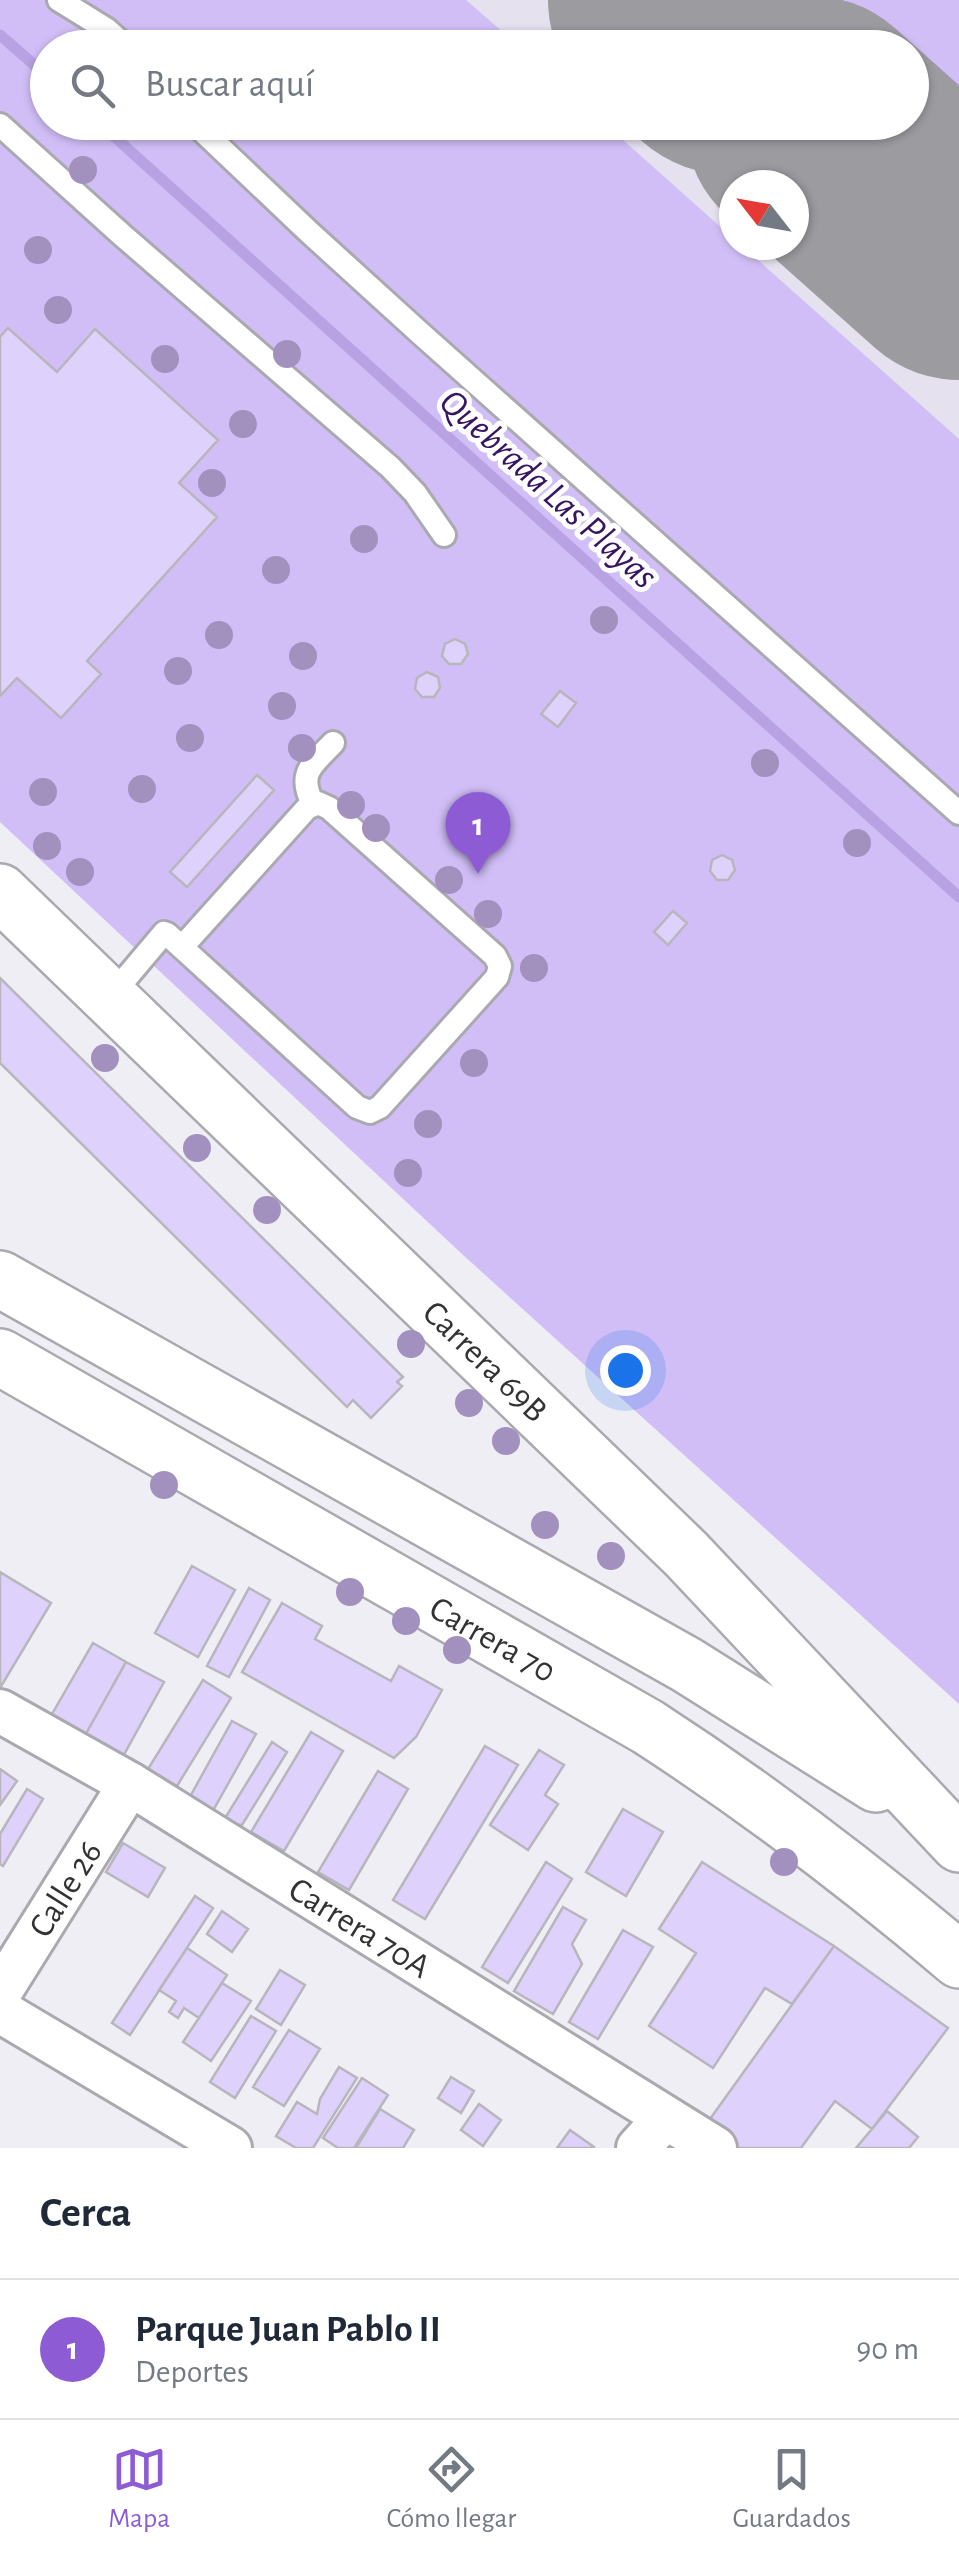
<!DOCTYPE html>
<html lang="es">
<meta charset="utf-8">
<style>
:root{--surface:#fff;--page:#f2f2f3;--text:#1f2937;--muted:#747a83;--line:#e0e1e3;--accent:#8d5cd5}
body{margin:0;font-family:"Alegreya Sans",sans-serif;background:var(--page);color:var(--text)}
.compass{position:absolute;left:719px;top:170px;width:90px;height:90px;border-radius:50%;background:var(--surface);box-shadow:0 2px 8px #0004;rotate:301deg}
.you{position:absolute;left:625px;top:1370px;width:35px;height:35px;margin:-25px;border:8px solid #fff;border-radius:50%;background:#1a73e8;box-shadow:0 0 0 15px #1a73e833}
.badge{display:grid;place-items:center;width:65px;height:65px;border-radius:50%;background:var(--accent);color:#fff;font-size:32px;font-weight:700}
.pin{position:absolute;translate:-50% -82px;filter:drop-shadow(0 2px 5px #0008)}
.pin::after{content:'';position:absolute;top:52px;width:35px;height:30px;background:inherit;clip-path:polygon(0 0,100% 0,50% 100%)}
.list{margin:0;padding:0;list-style:none}
h2{display:flex;justify-content:space-between;align-items:center;height:130px;margin:0;padding:0 40px;font-size:42px}
h2 small{font-size:32px;font-weight:400;color:var(--muted)}
.list li{display:grid;grid-template-columns:65px 1fr auto;gap:30px;align-items:center;box-sizing:border-box;height:140px;padding:0 40px;border-top:2px solid var(--line)}
.list b{display:block;font-size:38px;white-space:nowrap}
.list p{margin:0;font-size:32px;white-space:nowrap;color:var(--muted)}
.list em{font-size:32px;font-style:normal;color:var(--muted)}
.icon{flex:none;width:55px;height:55px;fill:none;stroke:currentColor;stroke-width:2;stroke-linecap:round;stroke-linejoin:round}
.map{position:relative;flex:none;width:959px;height:2148px;overflow:hidden}
.search{position:absolute;background:var(--surface);box-shadow:0 2px 8px #0004;left:30px;right:30px;top:30px;height:110px;display:flex;align-items:center;gap:25px;box-sizing:border-box;padding:0 35px;border-radius:55px;color:var(--muted);font-size:38px}
.sheet{height:270px;background:var(--surface)}
nav{display:flex;justify-content:space-around;align-items:center;box-sizing:border-box;height:140px;border-top:2px solid var(--line);background:var(--surface);font-size:28px;color:var(--muted)}
nav a{display:grid;justify-items:center;gap:5px}
nav .on{color:var(--accent)}
.map>svg:first-child{display:block}
.built{fill:#e5e1ef;fill-rule:evenodd}
.green{fill:#d1bef7}
.lines{fill:none;stroke-linecap:round;stroke-linejoin:round}
.stream{stroke:#b8a2e4;stroke-width:11}
.runway{stroke:#9c9ba0;stroke-width:252}
.building{fill:#ded1fb;stroke:#b8b6bc;stroke-width:2.5}
.lane-casing{stroke:#aba9b0;stroke-width:28}
.street-casing{stroke:#aba9b0;stroke-width:48}
.secondary-casing{stroke:#aba9b0;stroke-width:60}
.lane{stroke:#fff;stroke-width:22}
.street{stroke:#fff;stroke-width:42}
.secondary{stroke:#fff;stroke-width:55}
.tree{fill:#a290bf}
.labels{text-anchor:middle;stroke-width:10;stroke-linejoin:round;paint-order:stroke}
.street-label{font-size:35px;fill:#333235;stroke:#fff}
.water-label{font-size:38px;font-style:italic;fill:#381562;stroke:#fff}
</style>
<div class="map">
<svg width="959" height="2148" viewBox="0 0 959 2148">
<rect width="100%" height="100%" fill="#f0eef5"/>
<path class="built" d="M0 0H959V925L48 122H912V48H48V122ZM734 185H794V245H734Z"/>
<path class="green" d="M0 0H466L520 47 48 48V122L604 123 734 239V245H741L959 439V1704L462 1254 0 822Z
M841 0H959V104L912 62V48L895 47Z"/>
<g class="lines">
<path class="stream" d="M0 35 48 77
M98 122 959 897"/>
<path class="runway" d="M674 0 727 48
M811 122 959 254"/>
</g>
<path class="building" d="M8 328 57 372 95 329 218 440 179 483 217 517 87 661 101 674 61 718 17 678 0 696V337Z
M455 639 465 644 468 654 461 664H449L442 656 445 644Z
M427 672 438 677 440 688 434 697H422L415 689 417 678Z
M560 691 576 703 558 727 541 714Z
M257 775 274 790 187 887 170 872Z
M722 855 732 860 735 870 728 880H717L710 871 712 860Z
M673 911 687 923 668 945 654 932Z
M0 978 403 1377 397 1382 402 1386 371 1418 353 1400 347 1407 0 1063Z
M192 1566 235 1590 198 1657 155 1633Z
M0 1572 51 1603 0 1688Z
M249 1588 270 1600 229 1677 207 1666Z
M282 1603 322 1626 315 1639 391 1681 399 1666 442 1690 416 1737 394 1758 242 1672Z
M93 1643 126 1662 83 1739 48 1721Z
M126 1662 164 1682 121 1760 83 1739Z
M203 1680 231 1698 177 1786 148 1769Z
M232 1721 256 1734 210 1816 187 1802Z
M311 1732 343 1751 284 1851 251 1832Z
M272 1742 287 1752 242 1825 222 1823Z
M485 1746 518 1765 425 1919 393 1900Z
M539 1750 564 1765 545 1795 558 1804 528 1850 490 1825Z
M0 1769 17 1781 0 1805Z
M378 1771 408 1789 349 1890 318 1872Z
M27 1789 43 1799 3 1866 0 1864V1834Z
M623 1809 663 1832 626 1896 586 1872Z
M123 1843 165 1868 148 1897 106 1872Z
M546 1862 572 1879 508 1983 482 1967Z
M702 1862 834 1946 792 2004 765 1988 713 2068 649 2026 696 1953 659 1929Z
M195 1896 213 1908 130 2035 112 2023Z
M563 1907 586 1920 572 1944 582 1964 553 2014 514 1991Z
M222 1911 248 1929 232 1952 207 1934Z
M623 1930 653 1947 598 2039 569 2022Z
M834 1946 948 2028 872 2129 835 2101 801 2148H722L700 2133Z
M187 1948 227 1975 199 2018 184 2008 178 2018 169 2012 176 2001 159 1990Z
M280 1970 305 1985 281 2025 256 2009Z
M222 1983 251 2001 211 2061 183 2042Z
M251 2016 276 2031 235 2098 210 2082Z
M289 2030 320 2049 284 2106 253 2087Z
M339 2067 357 2078 313 2148H296L276 2136 297 2102 317 2114 320 2099Z
M451 2077 474 2091 461 2113 438 2098Z
M362 2078 388 2095 354 2148H338L323 2138Z
M479 2104 501 2120 483 2146 461 2130Z
M380 2109 414 2130 403 2148H356Z
M887 2111 918 2137 909 2148H856Z
M570 2130 594 2147 593 2148H557Z"/>
<g class="lines">
<g class="lane-casing">
<path id="lane" d="M59 0 106 29 127 48
M193 122 310 233 420 333 959 813
M0 125 122 235 390 467 415 493 444 535
M313 804C297 773 312 765 333 743
M110 997 164 933 167 934 357 1107 370 1112 380 1107 497 977 500 966 495 956 329 808 318 803 307 808 182 947"/>
</g>
<g class="street-casing">
<g id="street">
<path id="s1" d="M0 1711 130 1784 715 2148"/>
<path id="s2" d="M0 1992 130 1784"/>
<path d="M0 2011 230 2148"/>
<path d="M638 2148 665 2118"/>
</g>
</g>
<g class="secondary-casing">
<g id="secondary">
<path id="s3" d="M0 892 686 1554 959 1844"/>
<path d="M0 1279 687 1665 876 1784"/>
<path id="s4" d="M0 1357 648 1727C759 1799 858 1874 959 1960"/>
</g>
</g>
<use href="#lane" class="lane"/>
<use href="#street" class="street"/>
<use href="#secondary" class="secondary"/>
</g>
<g class="tree">
<circle cx="83" cy="170" r="14"/>
<circle cx="38" cy="250" r="14"/>
<circle cx="58" cy="310" r="14"/>
<circle cx="287" cy="354" r="14"/>
<circle cx="165" cy="359" r="14"/>
<circle cx="243" cy="424" r="14"/>
<circle cx="212" cy="483" r="14"/>
<circle cx="364" cy="539" r="14"/>
<circle cx="276" cy="570" r="14"/>
<circle cx="604" cy="620" r="14"/>
<circle cx="219" cy="635" r="14"/>
<circle cx="303" cy="656" r="14"/>
<circle cx="178" cy="671" r="14"/>
<circle cx="282" cy="706" r="14"/>
<circle cx="190" cy="738" r="14"/>
<circle cx="302" cy="748" r="14"/>
<circle cx="765" cy="763" r="14"/>
<circle cx="142" cy="789" r="14"/>
<circle cx="43" cy="792" r="14"/>
<circle cx="351" cy="805" r="14"/>
<circle cx="376" cy="828" r="14"/>
<circle cx="857" cy="843" r="14"/>
<circle cx="47" cy="846" r="14"/>
<circle cx="80" cy="872" r="14"/>
<circle cx="449" cy="880" r="14"/>
<circle cx="488" cy="914" r="14"/>
<circle cx="534" cy="968" r="14"/>
<circle cx="105" cy="1058" r="14"/>
<circle cx="474" cy="1063" r="14"/>
<circle cx="428" cy="1124" r="14"/>
<circle cx="197" cy="1148" r="14"/>
<circle cx="408" cy="1173" r="14"/>
<circle cx="267" cy="1210" r="14"/>
<circle cx="411" cy="1344" r="14"/>
<circle cx="469" cy="1403" r="14"/>
<circle cx="506" cy="1441" r="14"/>
<circle cx="164" cy="1485" r="14"/>
<circle cx="545" cy="1525" r="14"/>
<circle cx="611" cy="1556" r="14"/>
<circle cx="350" cy="1592" r="14"/>
<circle cx="406" cy="1621" r="14"/>
<circle cx="457" cy="1650" r="14"/>
<circle cx="784" cy="1862" r="14"/>
</g>
<g class="labels">
<g class="street-label">
<text dy="12" stroke="none"><textPath href="#s3" startOffset="675">Carrera 69B</textPath></text>
<text dy="12" stroke="none"><textPath href="#s4" startOffset="568">Carrera 70</textPath></text>
<text dy="12" stroke="none"><textPath href="#s2" startOffset="122">Calle 26</textPath></text>
<text dy="12" stroke="none"><textPath href="#s1" startOffset="420">Carrera 70A</textPath></text>
</g>
<g class="water-label">
<text transform="translate(549 488) rotate(42)" y="13">Quebrada Las Playas</text>
</g>
</g>
</svg>
<svg class="compass" viewBox="-18 -18 36 36"><path d="M0-13l5 13h-10z" fill="#e53935"/><path d="M0 13l5-13h-10z" fill="#747a83"/></svg>
<div class="you"></div>
<div class="pin badge" style="left:478px;top:874px">1</div>
<div class="search"><svg class="icon" aria-label="search" viewBox="0 0 24 24"><circle cx="10" cy="10" r="6"/><path d="M15 15l6 6"/></svg>Buscar aquí</div>
</div>
<section class="sheet">
<h2>Cerca<small></small></h2>
<ul class="list">
<li><span class="badge">1</span><div><b>Parque Juan Pablo II</b><p>Deportes</p></div><em>90 m</em></li>
</ul>
</section>
<nav>
<a class="on"><svg class="icon" aria-label="map" viewBox="0 0 24 24"><path d="M3 6l6-2 6 2 6-2v14l-6 2-6-2-6 2zM9 4v14M15 6v14"/></svg>Mapa</a>
<a><svg class="icon" aria-label="directions" viewBox="0 0 24 24"><path d="M12 3l9 9-9 9-9-9zM9 14v-3h6M13 9l2 2-2 2"/></svg>Cómo llegar</a>
<a><svg class="icon" aria-label="saved" viewBox="0 0 24 24"><path d="M7 4h10v16l-5-4-5 4z"/></svg>Guardados</a>
</nav>
